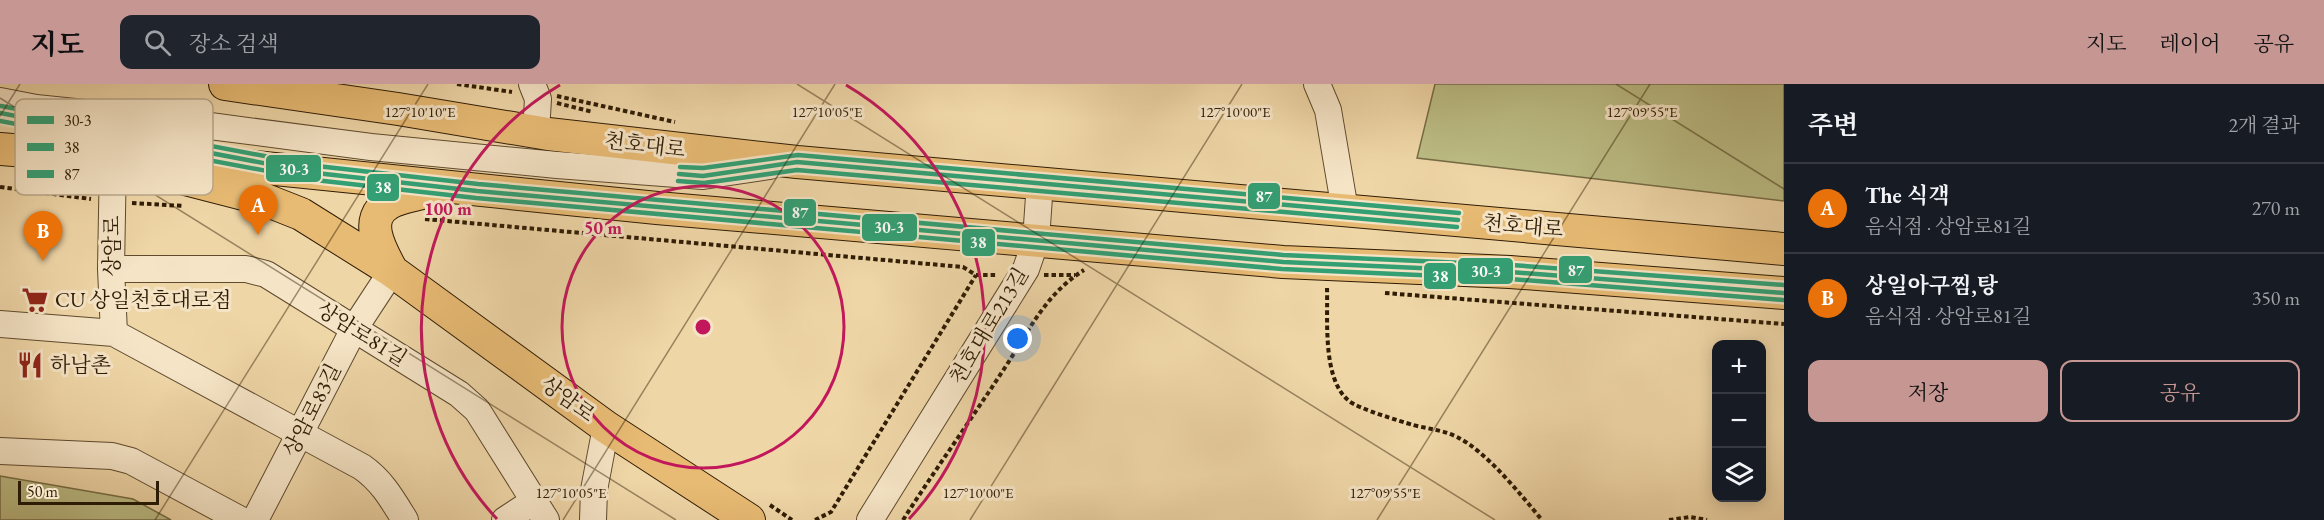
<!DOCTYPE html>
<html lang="ko">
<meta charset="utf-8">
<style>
:root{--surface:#171b24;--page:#20242c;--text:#f1f3f6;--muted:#9ea1a6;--line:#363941;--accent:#c59692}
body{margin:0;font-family:"EB Garamond","Noto Serif KR",serif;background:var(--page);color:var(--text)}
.controls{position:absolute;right:18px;bottom:18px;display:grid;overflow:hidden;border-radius:12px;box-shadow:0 3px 15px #0003}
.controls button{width:54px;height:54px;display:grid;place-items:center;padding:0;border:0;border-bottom:2px solid var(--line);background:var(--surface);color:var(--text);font:30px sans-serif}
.scale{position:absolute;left:18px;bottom:15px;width:141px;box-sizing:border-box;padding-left:6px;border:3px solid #2f1c05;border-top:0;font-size:16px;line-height:21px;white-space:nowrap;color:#2f1c05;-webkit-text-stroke:4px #f5e4c6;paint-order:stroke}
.you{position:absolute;left:1018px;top:255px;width:21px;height:21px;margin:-15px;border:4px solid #fff;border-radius:50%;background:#1a73e8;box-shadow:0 0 0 9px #1a73e833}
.badge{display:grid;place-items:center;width:39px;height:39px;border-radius:50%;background:var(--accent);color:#fff;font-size:20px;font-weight:700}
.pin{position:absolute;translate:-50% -50px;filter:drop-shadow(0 2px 3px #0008)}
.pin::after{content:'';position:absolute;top:32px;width:21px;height:18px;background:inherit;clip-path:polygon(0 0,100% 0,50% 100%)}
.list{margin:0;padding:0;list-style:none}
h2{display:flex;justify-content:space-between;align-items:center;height:78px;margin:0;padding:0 24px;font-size:26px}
h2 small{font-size:20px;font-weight:400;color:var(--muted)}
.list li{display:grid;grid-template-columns:39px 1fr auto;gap:18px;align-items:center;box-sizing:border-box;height:90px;padding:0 24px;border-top:2px solid var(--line)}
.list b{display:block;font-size:22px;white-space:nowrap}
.list p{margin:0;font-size:20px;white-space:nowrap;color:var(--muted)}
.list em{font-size:20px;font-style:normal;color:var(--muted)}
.actions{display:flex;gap:12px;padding:18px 24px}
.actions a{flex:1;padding:14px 0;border:2px solid var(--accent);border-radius:12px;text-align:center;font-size:21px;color:var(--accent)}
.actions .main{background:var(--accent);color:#111}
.icon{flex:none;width:33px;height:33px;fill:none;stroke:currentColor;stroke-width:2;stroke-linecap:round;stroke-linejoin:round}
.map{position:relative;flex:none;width:1784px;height:436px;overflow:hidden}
header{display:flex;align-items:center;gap:36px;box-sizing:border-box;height:84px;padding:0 30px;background:var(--accent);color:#111}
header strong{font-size:28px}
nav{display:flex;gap:33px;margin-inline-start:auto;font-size:21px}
.search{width:420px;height:54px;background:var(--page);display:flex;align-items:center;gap:15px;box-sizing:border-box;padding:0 21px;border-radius:12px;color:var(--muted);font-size:22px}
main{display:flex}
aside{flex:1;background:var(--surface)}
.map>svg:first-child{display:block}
.green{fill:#bcbd85;stroke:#766c45;stroke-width:1.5}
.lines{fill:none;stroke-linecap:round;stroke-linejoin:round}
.minor-casing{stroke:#5f4a2e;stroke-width:28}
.major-casing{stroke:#2f1c05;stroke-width:34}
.path{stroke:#2f1c05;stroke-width:4;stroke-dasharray:4.5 3;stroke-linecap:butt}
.minor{stroke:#f5e4c6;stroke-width:26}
.major{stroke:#e8bb74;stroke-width:32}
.bus-1-casing{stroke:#f5e4c6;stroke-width:9}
.bus-2-casing{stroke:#f5e4c6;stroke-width:9}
.bus-3-casing{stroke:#f5e4c6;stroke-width:9}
.bus-1{stroke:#32a074;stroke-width:4.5}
.bus-2{stroke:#32a074;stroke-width:4.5}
.bus-3{stroke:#32a074;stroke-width:4.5}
.ticks{fill:none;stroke:#2f1c05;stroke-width:1.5;stroke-opacity:0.45}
.ring{fill:none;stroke:#c2185b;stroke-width:3}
.labels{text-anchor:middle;stroke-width:6;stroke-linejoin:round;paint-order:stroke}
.street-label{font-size:21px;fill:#2f1c05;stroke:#f5e4c6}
.poi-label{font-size:21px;fill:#2f1c05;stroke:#f5e4c6;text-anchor:start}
.key{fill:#f5e4c6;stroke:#baa88c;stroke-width:1.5}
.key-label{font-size:16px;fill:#2f1c05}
.ticks-label{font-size:15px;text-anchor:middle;fill:#2f1c05;stroke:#f5e4c6;stroke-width:6;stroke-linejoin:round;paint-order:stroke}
.centre{fill:#c2185b;stroke:#f5e4c6;stroke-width:3}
.ring-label{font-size:18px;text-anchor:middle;font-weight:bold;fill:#c2185b;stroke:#f5e4c6;stroke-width:6;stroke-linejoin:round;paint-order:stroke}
.line-badge{stroke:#f5e4c6;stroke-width:2}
.badge-label{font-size:16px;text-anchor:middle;font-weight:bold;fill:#fff}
</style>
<header>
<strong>지도</strong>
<div class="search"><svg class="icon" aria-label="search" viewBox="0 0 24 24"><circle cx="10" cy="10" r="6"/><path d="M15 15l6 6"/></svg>장소 검색</div>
<nav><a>지도</a><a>레이어</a><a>공유</a></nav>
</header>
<main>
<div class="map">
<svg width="1784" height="436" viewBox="0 0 1784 436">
<rect width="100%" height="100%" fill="#efd6a7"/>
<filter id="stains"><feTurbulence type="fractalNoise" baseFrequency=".00333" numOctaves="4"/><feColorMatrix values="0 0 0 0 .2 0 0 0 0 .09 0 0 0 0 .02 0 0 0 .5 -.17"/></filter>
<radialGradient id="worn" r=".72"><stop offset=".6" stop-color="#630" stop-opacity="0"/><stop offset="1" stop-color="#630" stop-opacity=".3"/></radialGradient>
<path class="green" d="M1435 0H1784V117L1417 74Z
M0 392 133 415 171 436H0Z"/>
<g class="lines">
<g class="minor-casing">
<path id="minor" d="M532 0 538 15 536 48
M1317 0 1328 26 1345 126
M0 17 36 24 210 42 371 63 557 81 703 92 770 82
M59 41 200 67
M113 74 111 185 114 249
M111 185H246L266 190 459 310 477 326 546 436
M0 240 114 249 362 383C382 397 392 415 405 436
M0 367 112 372 131 377 241 436
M255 436 354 245 392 187
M505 436 534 417
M593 436 594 406 606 343
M870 436 1026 185 1036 156 1040 98"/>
</g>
<g class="major-casing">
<path id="major" d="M225 0 398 25 548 50 797 78 1784 165
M0 65 113 74 225 80 657 124 1283 178 1510 188 1784 209
M166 90 263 115 301 130 392 187 606 343 749 436
M392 187C382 168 362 136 388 120 398 113 421 110 433 106"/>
</g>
<path class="path" d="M457 0 512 8
M557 12 675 38
M557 19 593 28
M0 103 91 115
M132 119 184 122
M425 135 963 183 976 191H998
M1044 191H1075
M1327 204C1328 236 1322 295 1349 317 1359 325 1400 337 1413 341 1429 345 1443 346 1457 353 1486 367 1521 411 1542 436
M1385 209 1784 240
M770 421 792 436
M815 436 831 428 976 191
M903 436C935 386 970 337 1002 288 1029 248 1043 212 1084 186
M1669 436 1690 433 1707 436"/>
<use href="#minor" class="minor"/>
<use href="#major" class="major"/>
<g class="bus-1-casing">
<path id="bus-1" d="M0 29 316 89 477 107 1283 178 1510 188 1784 209
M679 90 703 92 797 78 1458 136"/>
</g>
<g class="bus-2-casing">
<path id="bus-2" d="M0 37 315 96 476 114 1282 185 1510 195 1783 216
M678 97 704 99 797 86 1457 143"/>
</g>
<g class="bus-3-casing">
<path id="bus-3" d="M1 22 317 82 478 100 1283 171 1511 181 1784 201
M680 83 703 84 798 71 1459 129"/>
</g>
<use href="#bus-1" class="bus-1"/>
<use href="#bus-2" class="bus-2"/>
<use href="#bus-3" class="bus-3"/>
</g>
<path class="ticks" d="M797 0 1495 436M1616 0 1784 105M0 14 676 436M0 32 20 0M155 436 428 0M563 436 835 0M970 436 1242 0M1377 436 1650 0"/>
<g class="ring">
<circle cx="703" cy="243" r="141"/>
<path d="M497 435A281 281 0 0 1 560 1M846 1A281 281 0 0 1 909 435"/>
</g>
<defs>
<g id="supermarket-bare" transform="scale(2.07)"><path d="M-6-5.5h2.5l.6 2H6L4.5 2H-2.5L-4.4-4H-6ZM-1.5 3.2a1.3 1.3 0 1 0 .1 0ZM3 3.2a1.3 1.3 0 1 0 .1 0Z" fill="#8f2418" stroke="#f5e4c6" stroke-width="2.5" paint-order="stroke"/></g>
<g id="restaurant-bare" transform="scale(2.07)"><path d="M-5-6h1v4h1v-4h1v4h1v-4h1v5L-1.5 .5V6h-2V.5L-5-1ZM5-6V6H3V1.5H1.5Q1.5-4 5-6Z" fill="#8f2418" stroke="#f5e4c6" stroke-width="2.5" paint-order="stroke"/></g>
</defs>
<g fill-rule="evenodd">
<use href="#supermarket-bare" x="35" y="216"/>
<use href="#restaurant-bare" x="30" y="281"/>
</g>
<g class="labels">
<g class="street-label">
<text transform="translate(645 61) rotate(7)" y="7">천호대로</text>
<text transform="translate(1523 142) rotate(5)" y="7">천호대로</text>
<text transform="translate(112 162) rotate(-90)" y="7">상암로</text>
<text transform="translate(989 242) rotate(-59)" y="7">천호대로213길</text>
<text transform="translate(362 250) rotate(32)" y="7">상암로81길</text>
<text transform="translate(568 315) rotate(36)" y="7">상암로</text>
<text transform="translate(312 326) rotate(-63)" y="7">상암로83길</text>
</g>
<g class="poi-label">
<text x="55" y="223">CU 상일천호대로점</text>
<text x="50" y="288">하남촌</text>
</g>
</g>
<rect x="15" y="15" width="198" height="96" rx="9" class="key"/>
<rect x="27" y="32" width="27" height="8" fill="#32a074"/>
<rect x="27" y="59" width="27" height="8" fill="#32a074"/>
<rect x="27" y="86" width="27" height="8" fill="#32a074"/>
<g class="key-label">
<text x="64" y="42">30-3</text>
<text x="64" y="69">38</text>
<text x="64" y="96">87</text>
</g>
<g class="ticks-label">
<text x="420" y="33">127°10'10"E</text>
<text x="827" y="33">127°10'05"E</text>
<text x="1235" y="33">127°10'00"E</text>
<text x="1642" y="33">127°09'55"E</text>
<text x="571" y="414">127°10'05"E</text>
<text x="978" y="414">127°10'00"E</text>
<text x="1385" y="414">127°09'55"E</text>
</g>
<circle cx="703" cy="243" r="9" class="centre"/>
<g class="ring-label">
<text x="448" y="131">100 m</text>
<text x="603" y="150">50 m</text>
</g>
<g class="line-badge">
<rect x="265" y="70" width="57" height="29" rx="6" fill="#32a074"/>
<rect x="366" y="89" width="34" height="29" rx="6" fill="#32a074"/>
<rect x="1247" y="98" width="34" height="28" rx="6" fill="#32a074"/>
<rect x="783" y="114" width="34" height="29" rx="6" fill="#32a074"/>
<rect x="861" y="129" width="57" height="29" rx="6" fill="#32a074"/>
<rect x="961" y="144" width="35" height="29" rx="6" fill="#32a074"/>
<rect x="1558" y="171" width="35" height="29" rx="6" fill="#32a074"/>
<rect x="1457" y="173" width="57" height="28" rx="6" fill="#32a074"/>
<rect x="1423" y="178" width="34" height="28" rx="6" fill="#32a074"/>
</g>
<g class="badge-label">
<text x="294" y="91">30-3</text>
<text x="383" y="109">38</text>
<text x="1264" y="118">87</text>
<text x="800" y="134">87</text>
<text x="889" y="149">30-3</text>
<text x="978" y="164">38</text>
<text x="1576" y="192">87</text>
<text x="1486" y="193">30-3</text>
<text x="1440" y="198">38</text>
</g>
<rect width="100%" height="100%" filter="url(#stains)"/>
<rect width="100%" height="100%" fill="url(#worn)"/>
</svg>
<div class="controls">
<button>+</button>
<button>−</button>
<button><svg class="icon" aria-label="layers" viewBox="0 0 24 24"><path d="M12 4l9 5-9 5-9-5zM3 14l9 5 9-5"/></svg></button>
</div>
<div class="scale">50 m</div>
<div class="you"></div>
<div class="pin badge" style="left:258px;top:151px;background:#e8710a">A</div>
<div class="pin badge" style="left:43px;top:177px;background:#e8710a">B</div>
</div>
<aside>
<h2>주변<small>2개 결과</small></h2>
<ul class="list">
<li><span class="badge" style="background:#e8710a">A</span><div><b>The 식객</b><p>음식점 · 상암로81길</p></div><em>270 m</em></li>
<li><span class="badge" style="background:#e8710a">B</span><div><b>상일아구찜,탕</b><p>음식점 · 상암로81길</p></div><em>350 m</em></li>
</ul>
<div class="actions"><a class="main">저장</a><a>공유</a></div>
</aside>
</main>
